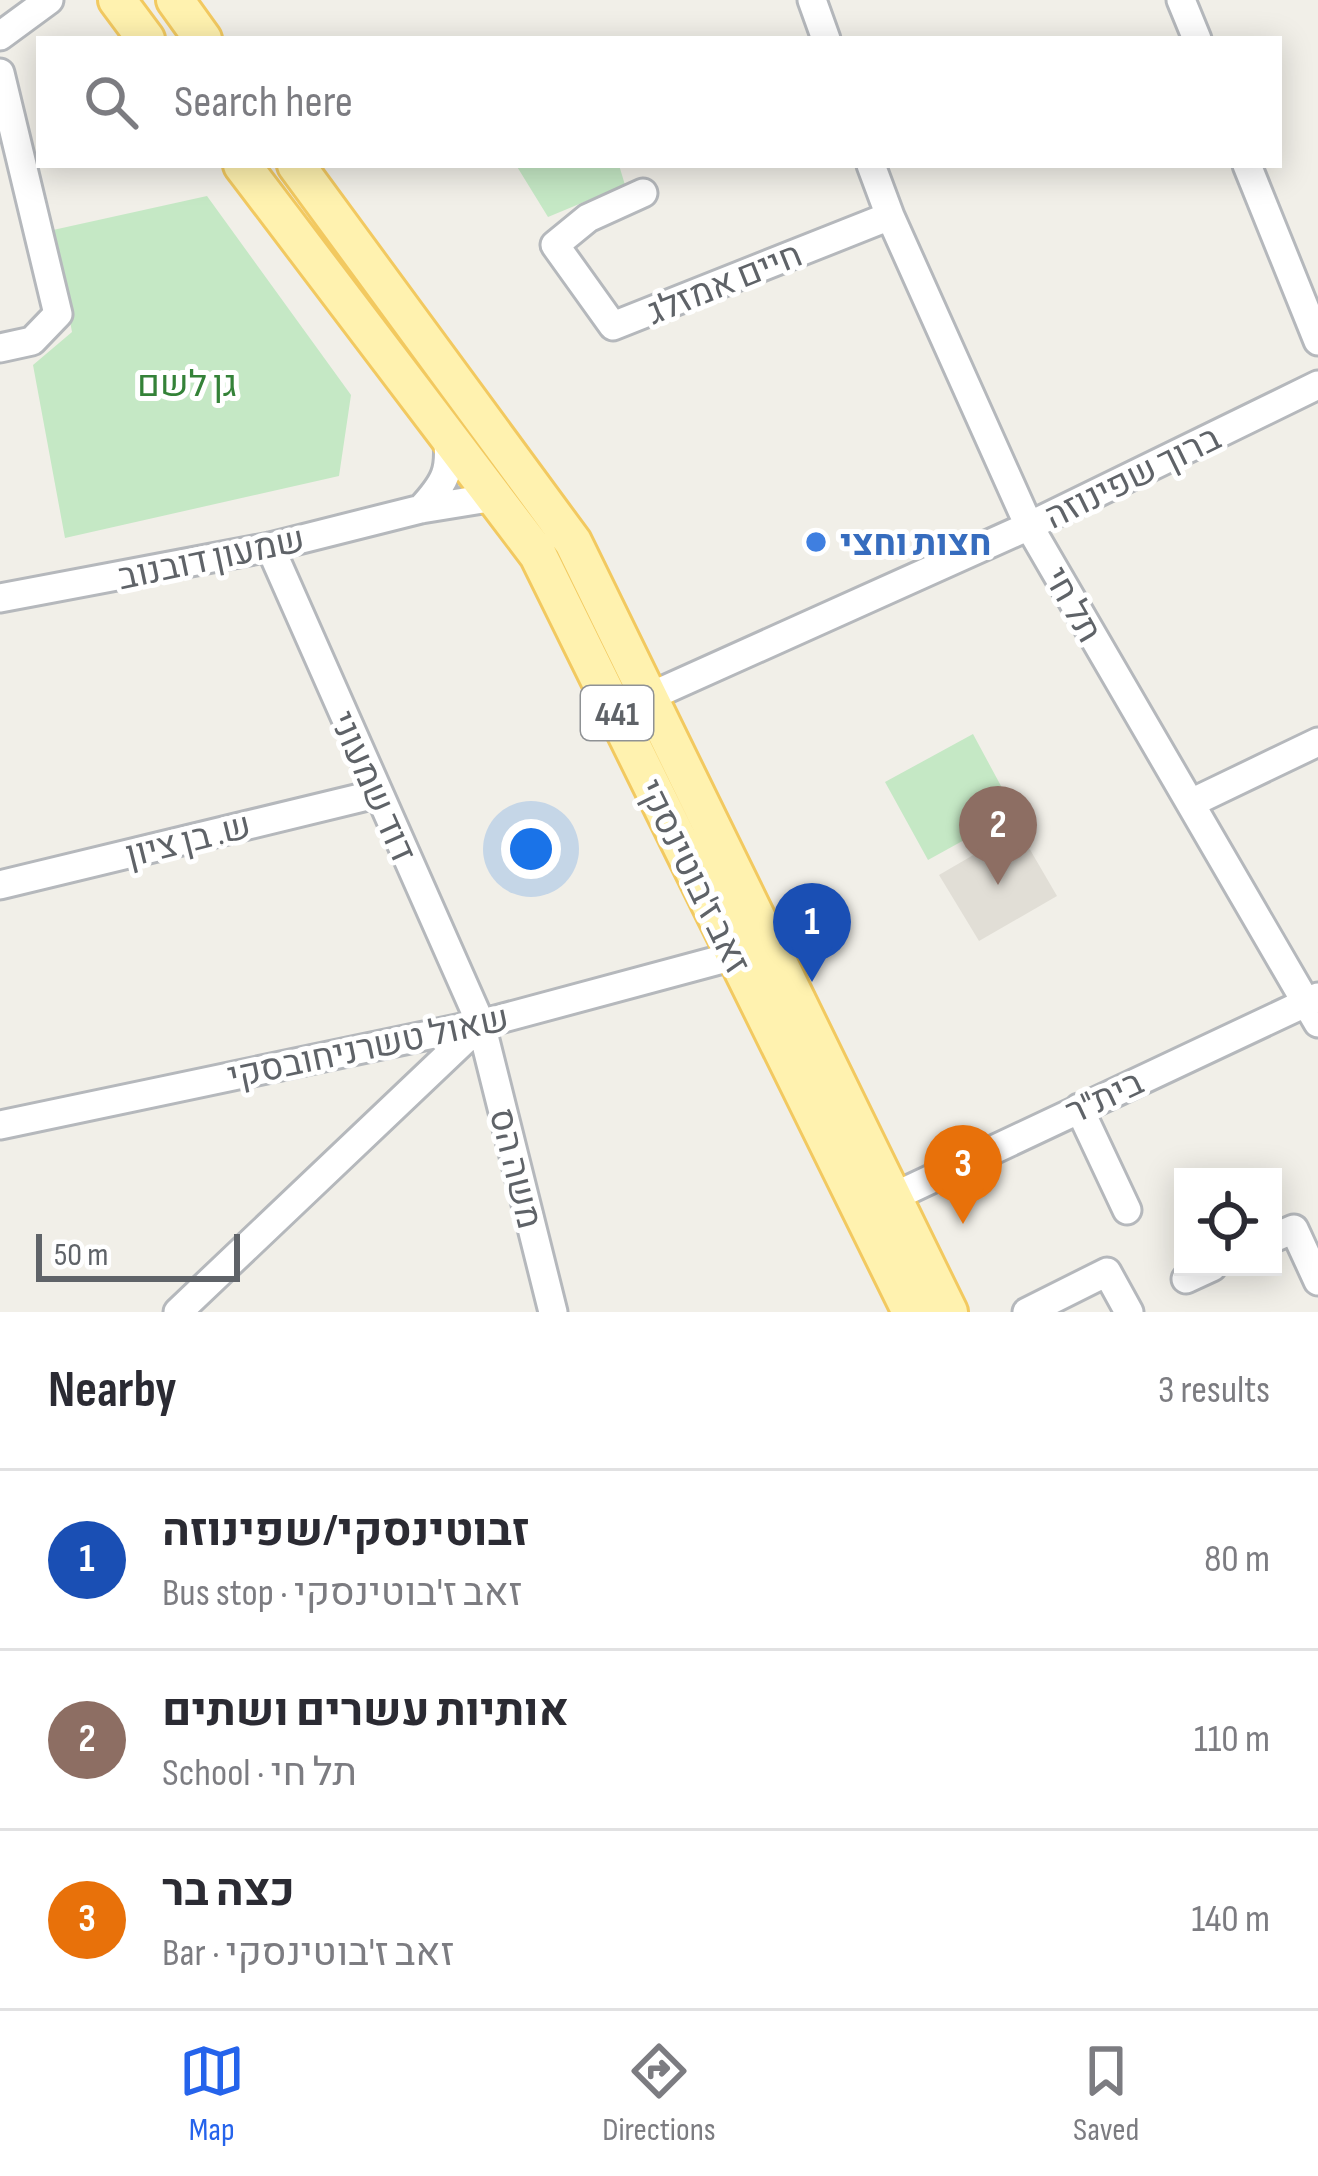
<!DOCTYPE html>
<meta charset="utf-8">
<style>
:root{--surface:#fff;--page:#f7f7f7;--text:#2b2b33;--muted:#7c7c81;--line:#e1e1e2;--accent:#2563eb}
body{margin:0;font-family:"Sofia Sans Condensed",Heebo,sans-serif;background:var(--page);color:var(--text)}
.controls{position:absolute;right:36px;bottom:36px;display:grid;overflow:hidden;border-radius:0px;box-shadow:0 6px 30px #0003}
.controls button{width:108px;height:108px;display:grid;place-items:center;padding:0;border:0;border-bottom:3px solid var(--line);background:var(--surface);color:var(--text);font:60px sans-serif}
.scale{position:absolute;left:36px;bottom:30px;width:204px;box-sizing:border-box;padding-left:12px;border:6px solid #5f6368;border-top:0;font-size:33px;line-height:42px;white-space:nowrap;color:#5f6368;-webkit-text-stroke:9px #fff;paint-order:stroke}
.you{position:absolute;left:531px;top:849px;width:42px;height:42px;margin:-30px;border:9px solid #fff;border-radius:50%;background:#1a73e8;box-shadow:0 0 0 18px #1a73e833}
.badge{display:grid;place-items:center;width:78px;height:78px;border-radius:50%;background:var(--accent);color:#fff;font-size:39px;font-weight:700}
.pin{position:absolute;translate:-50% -99px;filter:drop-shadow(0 3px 6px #0008)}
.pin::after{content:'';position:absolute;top:63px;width:42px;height:36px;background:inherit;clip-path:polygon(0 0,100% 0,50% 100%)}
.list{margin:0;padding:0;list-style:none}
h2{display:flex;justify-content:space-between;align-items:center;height:156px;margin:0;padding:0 48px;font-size:51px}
h2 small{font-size:39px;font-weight:400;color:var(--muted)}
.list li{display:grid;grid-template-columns:78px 1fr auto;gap:36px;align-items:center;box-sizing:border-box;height:180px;padding:0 48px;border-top:3px solid var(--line)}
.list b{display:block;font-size:45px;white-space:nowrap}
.list p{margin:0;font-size:39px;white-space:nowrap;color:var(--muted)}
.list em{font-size:39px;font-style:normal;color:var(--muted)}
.icon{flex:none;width:66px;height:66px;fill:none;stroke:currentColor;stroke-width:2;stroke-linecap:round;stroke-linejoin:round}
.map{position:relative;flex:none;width:1318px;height:1312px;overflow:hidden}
.search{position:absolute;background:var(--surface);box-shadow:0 6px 30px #0003;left:36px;right:36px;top:36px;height:132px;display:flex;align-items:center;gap:30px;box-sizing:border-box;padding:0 42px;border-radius:0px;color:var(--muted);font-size:45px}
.sheet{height:696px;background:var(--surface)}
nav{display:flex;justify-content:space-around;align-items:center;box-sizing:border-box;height:168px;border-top:3px solid var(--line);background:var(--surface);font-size:33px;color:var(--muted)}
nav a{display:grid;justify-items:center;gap:6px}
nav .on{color:var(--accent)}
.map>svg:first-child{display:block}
.education{fill:#e1ded6}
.green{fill:#c5e8c5}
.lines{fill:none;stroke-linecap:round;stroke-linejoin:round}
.minor-casing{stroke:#b5b8bc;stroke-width:33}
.major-casing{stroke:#f2c960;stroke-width:42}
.minor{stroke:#fff;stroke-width:27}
.major{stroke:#fff2af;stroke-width:36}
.shop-dot{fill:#3f7fe0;stroke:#fff;stroke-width:4.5}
.labels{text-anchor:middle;stroke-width:10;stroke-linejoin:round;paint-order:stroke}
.shield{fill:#fff;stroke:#8f9295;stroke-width:3}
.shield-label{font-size:33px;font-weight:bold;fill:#5f6368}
.street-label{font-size:36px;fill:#5f6368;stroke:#fff}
.park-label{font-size:36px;fill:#348238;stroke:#fff}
.shop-label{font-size:36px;font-weight:bold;fill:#366cbe;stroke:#fff;text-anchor:start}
</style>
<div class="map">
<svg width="1318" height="1312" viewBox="0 0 1318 1312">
<rect width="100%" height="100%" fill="#f1efe8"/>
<path class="education" d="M1018 829 1057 896 979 941 939 875Z"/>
<path class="green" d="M516 165H619L625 185 548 217Z
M207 196 351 395 339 476 65 538 33 365 72 332 53 230Z
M973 734 1015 812 928 860 885 782Z"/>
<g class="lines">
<g class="minor-casing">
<path id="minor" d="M812 0 826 39
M1181 0 1197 39
M0 36 49 0
M0 73 58 314 32 341 0 348
M871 165 890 216 1029 526 1318 1023
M1247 165 1318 341
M643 193 588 218 555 245 613 326 890 216
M421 509C446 482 452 470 447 433
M270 547 481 1024 553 1312
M0 598 270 547 421 509 495 497
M631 705 1029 526 1318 385
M1191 803 1318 742
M0 885 376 794
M1079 1108 1127 1210
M0 1125 481 1024 734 956
M891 1198 1318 997
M1273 1238 1294 1229 1318 1281
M1186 1279 1212 1267
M178 1312 478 1027
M1027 1312 1107 1272 1129 1312"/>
</g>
<g class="major-casing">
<path id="major" d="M117 0 146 39
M175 0 203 39
M242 165 538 555 911 1312
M296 165 573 542 949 1312"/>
</g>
<use href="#minor" class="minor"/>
<use href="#major" class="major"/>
</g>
<circle class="shop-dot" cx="816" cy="542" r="12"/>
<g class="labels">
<rect class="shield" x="581" y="686" width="72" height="54" rx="9"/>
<g class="shield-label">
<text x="617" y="725">441</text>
</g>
<g class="street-label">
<text transform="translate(724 282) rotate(-22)" y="13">חיים אמזלג</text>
<text transform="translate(1132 476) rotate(-26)" y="13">ברוך שפינוזה</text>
<text transform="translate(211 557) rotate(-12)" y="13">שמעון דובנוב</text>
<text transform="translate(1074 604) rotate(60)" y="13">תל חי</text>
<text transform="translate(374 786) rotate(66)" y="13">דוד שמעוני</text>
<text transform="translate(188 839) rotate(-14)" y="13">ש. בן ציון</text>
<text transform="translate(695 876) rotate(64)" y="13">זאב ז'בוטינסקי</text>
<text transform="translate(368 1046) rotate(-12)" y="13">שאול טשרניחובסקי</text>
<text transform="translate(1104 1096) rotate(-25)" y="13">בית"ר</text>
<text transform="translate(517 1168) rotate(76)" y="13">משה הס</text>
</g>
<g class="park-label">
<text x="187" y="396">גן לשם</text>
</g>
<g class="shop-label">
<text x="840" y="555">חצות וחצי</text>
</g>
</g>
</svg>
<div class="controls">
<button><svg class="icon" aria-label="locate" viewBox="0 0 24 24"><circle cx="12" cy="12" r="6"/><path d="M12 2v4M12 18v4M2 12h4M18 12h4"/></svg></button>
</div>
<div class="scale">50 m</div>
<div class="you"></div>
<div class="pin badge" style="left:812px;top:982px;background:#1a4fb4">1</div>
<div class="pin badge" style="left:998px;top:885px;background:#8d6e63">2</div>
<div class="pin badge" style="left:963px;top:1224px;background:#e8710a">3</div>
<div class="search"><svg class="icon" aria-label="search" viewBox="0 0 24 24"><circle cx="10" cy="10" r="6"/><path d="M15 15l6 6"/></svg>Search here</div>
</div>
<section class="sheet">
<h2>Nearby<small>3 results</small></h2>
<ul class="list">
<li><span class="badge" style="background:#1a4fb4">1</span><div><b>זבוטינסקי/שפינוזה</b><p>Bus stop · זאב ז'בוטינסקי</p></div><em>80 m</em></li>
<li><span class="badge" style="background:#8d6e63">2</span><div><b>אותיות עשרים ושתים</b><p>School · תל חי</p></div><em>110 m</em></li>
<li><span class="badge" style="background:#e8710a">3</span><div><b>כצה בר</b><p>Bar · זאב ז'בוטינסקי</p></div><em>140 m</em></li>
</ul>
</section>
<nav>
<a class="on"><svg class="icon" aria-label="map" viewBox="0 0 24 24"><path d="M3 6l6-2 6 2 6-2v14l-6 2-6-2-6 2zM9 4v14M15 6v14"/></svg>Map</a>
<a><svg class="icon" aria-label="directions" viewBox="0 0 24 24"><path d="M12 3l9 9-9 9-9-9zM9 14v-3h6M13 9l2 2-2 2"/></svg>Directions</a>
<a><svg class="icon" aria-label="saved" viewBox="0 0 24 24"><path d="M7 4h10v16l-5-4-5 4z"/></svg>Saved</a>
</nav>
